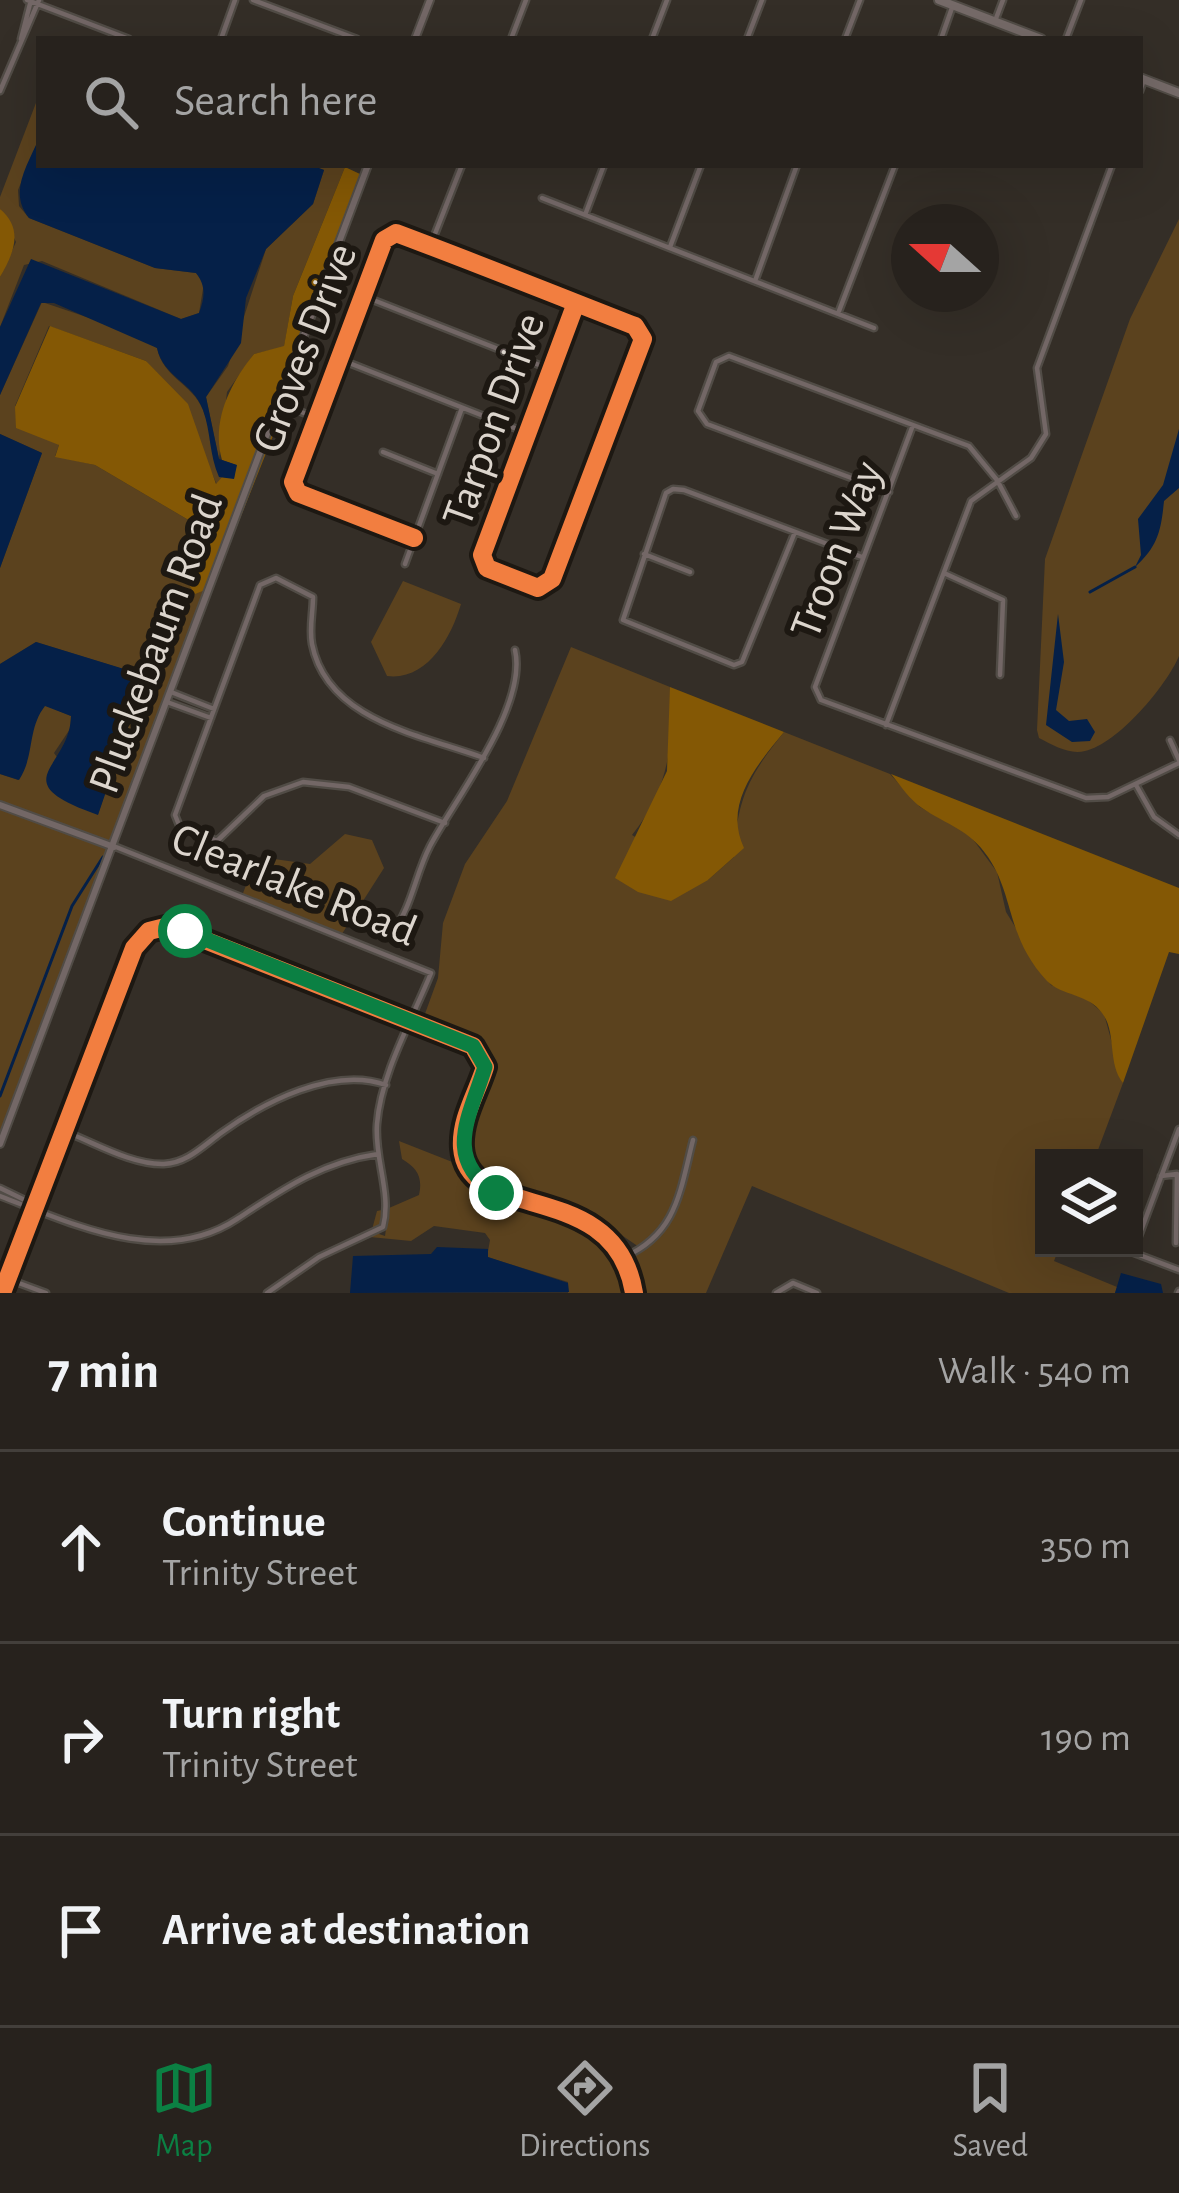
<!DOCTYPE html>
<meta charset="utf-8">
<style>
:root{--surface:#27221d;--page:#2f2a26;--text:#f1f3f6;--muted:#a4a4a4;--line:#433f3b;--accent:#0b8043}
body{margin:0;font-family:"Alegreya Sans",sans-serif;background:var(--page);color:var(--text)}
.controls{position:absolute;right:36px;bottom:36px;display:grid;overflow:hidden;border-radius:0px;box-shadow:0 12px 48px #0002}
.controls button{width:108px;height:108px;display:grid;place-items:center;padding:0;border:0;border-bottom:3px solid var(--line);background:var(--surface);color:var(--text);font:60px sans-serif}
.compass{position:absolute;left:891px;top:204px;width:108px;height:108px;border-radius:50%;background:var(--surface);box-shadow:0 12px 48px #0002;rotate:291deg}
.stop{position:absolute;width:36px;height:36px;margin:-27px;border:9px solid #0b8043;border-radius:50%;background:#fff}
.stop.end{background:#0b8043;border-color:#fff;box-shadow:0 3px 12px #0008}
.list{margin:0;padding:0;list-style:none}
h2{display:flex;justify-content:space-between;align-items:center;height:156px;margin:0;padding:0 48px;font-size:51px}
h2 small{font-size:39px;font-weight:400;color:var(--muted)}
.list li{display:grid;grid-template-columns:78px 1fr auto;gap:36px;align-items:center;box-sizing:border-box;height:192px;padding:0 48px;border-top:3px solid var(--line)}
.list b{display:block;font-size:45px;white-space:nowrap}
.list p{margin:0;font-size:39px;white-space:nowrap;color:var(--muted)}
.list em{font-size:39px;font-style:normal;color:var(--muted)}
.icon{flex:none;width:66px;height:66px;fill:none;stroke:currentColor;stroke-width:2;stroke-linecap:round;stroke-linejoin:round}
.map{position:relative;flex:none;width:1179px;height:1293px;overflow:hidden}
.search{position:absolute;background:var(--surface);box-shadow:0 12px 48px #0002;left:36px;right:36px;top:36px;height:132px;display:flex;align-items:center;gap:30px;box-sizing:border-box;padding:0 42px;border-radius:0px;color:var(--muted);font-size:45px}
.sheet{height:732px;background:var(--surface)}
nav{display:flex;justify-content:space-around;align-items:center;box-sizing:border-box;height:168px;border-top:3px solid var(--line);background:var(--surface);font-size:33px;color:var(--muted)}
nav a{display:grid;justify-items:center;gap:6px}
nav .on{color:var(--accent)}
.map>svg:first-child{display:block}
.green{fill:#5b421e}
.forest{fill:#845805}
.water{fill:#052048}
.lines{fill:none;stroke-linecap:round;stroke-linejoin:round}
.stream{stroke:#052048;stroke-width:3}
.minor-casing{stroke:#514c46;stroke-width:9}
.tertiary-casing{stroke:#514c46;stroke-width:10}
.secondary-casing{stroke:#514c46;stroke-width:12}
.minor{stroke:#736766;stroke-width:4.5}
.tertiary{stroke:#736766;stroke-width:6}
.secondary{stroke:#756a68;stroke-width:8}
.cycleway-casing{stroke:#1d1812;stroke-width:26}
.cycleway{stroke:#f27e40;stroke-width:18}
.route{stroke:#0b8043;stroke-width:15}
.labels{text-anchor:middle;stroke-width:12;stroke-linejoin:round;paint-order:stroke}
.street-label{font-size:45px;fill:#dcd5cd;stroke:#1d1812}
</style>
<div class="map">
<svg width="1179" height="1293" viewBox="0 0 1179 1293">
<rect width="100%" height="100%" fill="#342e27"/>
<path class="green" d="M39 95V138L18 190 19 206 29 218 155 268 196 273 204 283 199 313 181 319 42 261 24 265 0 327V277L16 242 0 209V197Z
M311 165 345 167 293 296 284 347 254 354 227 392 219 459 206 397 228 366 266 249 313 204 324 170Z
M1179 219V656C1167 685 1118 744 1085 751 1069 755 1053 745 1039 738L1037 730 1045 559 1130 319Z
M42 302 131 332 157 348C163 378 192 383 203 410 212 432 212 458 222 477L217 485 197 439 146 361 49 326 15 406 59 445 55 456 95 465 197 525 194 590H205L112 843 0 801V774L18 780 32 722 45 705 71 716 70 729 54 753 98 814 142 687 136 673 36 642 0 664V568L42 453 0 434V395Z
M403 581 461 604C451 638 427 681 387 676L371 642Z
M571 647 670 687C675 742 668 791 632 835L708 880 734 857C737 799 748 777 784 732L890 774 920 807 969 834 997 872 1006 912 1051 985 1088 1000 1104 1014 1123 1083 1095 1158H1044V1248H1059L1054 1261 1117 1287 1115 1293H1009L752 1186 706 1293H638L628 1258C681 1236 684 1189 697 1138L690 1137 671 1215 639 1247 598 1219 475 1172C448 1130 493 1099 487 1058L474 1044 422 1022 438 978 443 923 465 864 507 801Z
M0 808 110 848 0 1134Z
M345 834 372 840 384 868 340 937 242 896 252 869 274 859 310 864Z
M399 1141 465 1167 495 1196 556 1209 593 1228 621 1258 631 1293H568V1282L487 1257 490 1240 485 1233 434 1226 411 1241 370 1237 377 1211 382 1210 379 1234 385 1236 389 1208 419 1195C423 1177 417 1168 402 1159Z"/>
<path class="forest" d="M345 167 360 174 205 590 195 594 181 573 193 563 197 525 95 465 55 457 59 445 16 428 15 407 50 326 146 361 188 404 216 484 222 477 234 478 236 465 222 460C211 422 230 383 254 354L284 346 293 296Z
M0 209C24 229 14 253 0 277Z
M280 407 284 408 214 584Z
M670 687 784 732C757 765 723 804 744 848L708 880 671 901 638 892 615 878 667 771Z
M891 774 1179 888V954L1169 952 1123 1083C1107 1063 1117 1032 1102 1013 1089 994 1062 996 1047 981 1006 937 1015 897 988 857 970 830 947 825 922 808 910 800 900 785 891 774Z"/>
<path class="water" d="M39 138V165H311L324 170 313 204 266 249 246 298 241 343 206 397 219 459 237 465 234 479 219 477C209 454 211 432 203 410 193 382 163 377 157 348L54 303H41L0 395V327L31 259 181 319 199 313C205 297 206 286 196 273L155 268 29 218C8 192 28 165 39 138Z
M1179 429V488L1164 501C1161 531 1158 546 1135 567L1141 555 1138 519 1163 485Z
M0 434 42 453 0 568Z
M1058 614 1064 662 1056 710 1069 721 1087 719 1095 732 1090 741 1072 742 1046 725Z
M36 642 137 673 142 686 98 815C1 781 70 769 71 716L45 706C27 729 35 756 19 780L0 774V664Z
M437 1247 488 1249V1257L568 1283 569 1292 350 1293 353 1256 431 1254Z
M1121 1273 1161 1284 1163 1293H1115Z"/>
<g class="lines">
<path class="stream" d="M1090 592 1135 567
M0 1096 72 906 103 857"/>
<g class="minor-casing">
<path id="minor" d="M27 0 129 39
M253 0 357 39
M995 21 1003 0
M21 39 31 0
M221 39 235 0
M511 39 526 0
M652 39 667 0
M747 39 762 0
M845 39 860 0
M941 39 953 5
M1066 39 1081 0
M0 91 39 0
M1140 91 1144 80
M542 198 874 328
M585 215 604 165
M431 244 462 165
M670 247 701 165
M755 281 797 165
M363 296 552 370
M839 311 895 165
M339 359 527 433
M278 403 317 418
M913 425 815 687 821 700 1086 798 1108 797 1179 763
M383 452 438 474
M889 492 707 424 698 411 716 362 729 356 969 446 997 480 1016 516
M795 532 742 662 734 665 623 620 666 493 673 489 684 490 862 557
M414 538 298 493 293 482 384 240 396 233C476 263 556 295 635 326L643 339 552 579 538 588 487 568 482 555 576 303
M644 554 690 572
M405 564 462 408
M944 573 1003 600 1000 675
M171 692 214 709
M167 702 211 718
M886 725 971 501 1031 458 1046 434 1037 368 1112 165
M1170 740 1179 760
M1136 785 1154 817 1179 835
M445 823 349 787 303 782 264 796 217 841 179 825 175 815 260 585 276 578 313 597C313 613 309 628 312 644 327 721 422 735 484 758
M116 847 431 973C412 1020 381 1073 377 1124 374 1158 392 1194 383 1227L319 1257 267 1293
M392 933C412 907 415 875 430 846 455 799 528 706 515 650
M66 1132C95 1143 132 1165 164 1164 187 1163 203 1146 221 1133 264 1102 333 1066 386 1085
M1161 1176 1177 1174 1176 1243
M0 1188 33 1204
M0 1196C73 1224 163 1268 237 1219 283 1189 322 1162 378 1154
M1121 1248 1179 1270
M1133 1252 1179 1129
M624 1257C677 1234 680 1191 693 1140
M8 1279 46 1293
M2 1293 134 948 149 931 169 926 473 1046 485 1067C477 1093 460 1119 462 1148 468 1225 615 1176 634 1293
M776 1293 793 1283 817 1293
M1178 1293 1179 1291"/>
</g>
<g class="tertiary-casing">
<path id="tertiary" d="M415 39 430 0
M0 805 114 847
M0 1144 368 165"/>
</g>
<g class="secondary-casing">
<path id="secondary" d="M939 0 1041 39
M1140 78 1179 93"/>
</g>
<use href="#minor" class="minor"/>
<use href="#tertiary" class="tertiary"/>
<use href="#secondary" class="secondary"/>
<g class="cycleway-casing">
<path id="cycleway" d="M414 538 298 493 293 482 384 240 396 233C476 263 556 295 635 326L643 339 552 579 538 588 487 568 482 555 576 303
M2 1293 134 948 149 931 169 926 473 1046 485 1067C477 1093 460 1119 462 1148 468 1225 615 1176 634 1293"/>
</g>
<use href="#cycleway" class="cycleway"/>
</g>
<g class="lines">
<path class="route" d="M185 931 473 1046 485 1067C470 1116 442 1158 496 1193"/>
</g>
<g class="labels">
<g class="street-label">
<text transform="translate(303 347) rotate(-69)" y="16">Groves Drive</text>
<text transform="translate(492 419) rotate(-70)" y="16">Tarpon Drive</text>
<text transform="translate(835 549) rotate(-69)" y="16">Troon Way</text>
<text transform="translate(154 643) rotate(-70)" y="16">Pluckebaum Road</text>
<text transform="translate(295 883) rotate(22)" y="16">Clearlake Road</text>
</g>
</g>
</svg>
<div class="controls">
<button><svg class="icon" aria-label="layers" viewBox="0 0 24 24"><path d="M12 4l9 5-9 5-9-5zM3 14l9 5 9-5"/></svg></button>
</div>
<svg class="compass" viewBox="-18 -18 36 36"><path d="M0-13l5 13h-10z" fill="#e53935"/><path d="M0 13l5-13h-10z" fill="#a4a4a4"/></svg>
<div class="stop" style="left:185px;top:931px"></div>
<div class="stop end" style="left:496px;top:1193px"></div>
<div class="search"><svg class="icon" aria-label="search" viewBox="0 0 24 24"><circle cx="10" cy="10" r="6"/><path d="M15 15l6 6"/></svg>Search here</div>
</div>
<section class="sheet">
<h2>7 min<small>Walk · 540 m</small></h2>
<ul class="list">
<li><svg class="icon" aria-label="ahead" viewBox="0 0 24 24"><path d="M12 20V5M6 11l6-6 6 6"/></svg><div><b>Continue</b><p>Trinity Street</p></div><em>350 m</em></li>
<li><svg class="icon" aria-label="right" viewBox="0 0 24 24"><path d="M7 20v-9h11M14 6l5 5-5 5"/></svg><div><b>Turn right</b><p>Trinity Street</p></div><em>190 m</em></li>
<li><svg class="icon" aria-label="arrive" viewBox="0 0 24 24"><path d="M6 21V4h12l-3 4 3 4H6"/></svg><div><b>Arrive at destination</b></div></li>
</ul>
</section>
<nav>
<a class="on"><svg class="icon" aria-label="map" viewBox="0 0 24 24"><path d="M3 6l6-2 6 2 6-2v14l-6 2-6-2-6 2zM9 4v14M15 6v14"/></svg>Map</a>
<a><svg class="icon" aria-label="directions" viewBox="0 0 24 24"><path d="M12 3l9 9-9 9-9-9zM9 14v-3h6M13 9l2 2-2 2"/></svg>Directions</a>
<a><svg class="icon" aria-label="saved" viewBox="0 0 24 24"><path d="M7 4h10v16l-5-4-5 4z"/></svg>Saved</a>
</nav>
